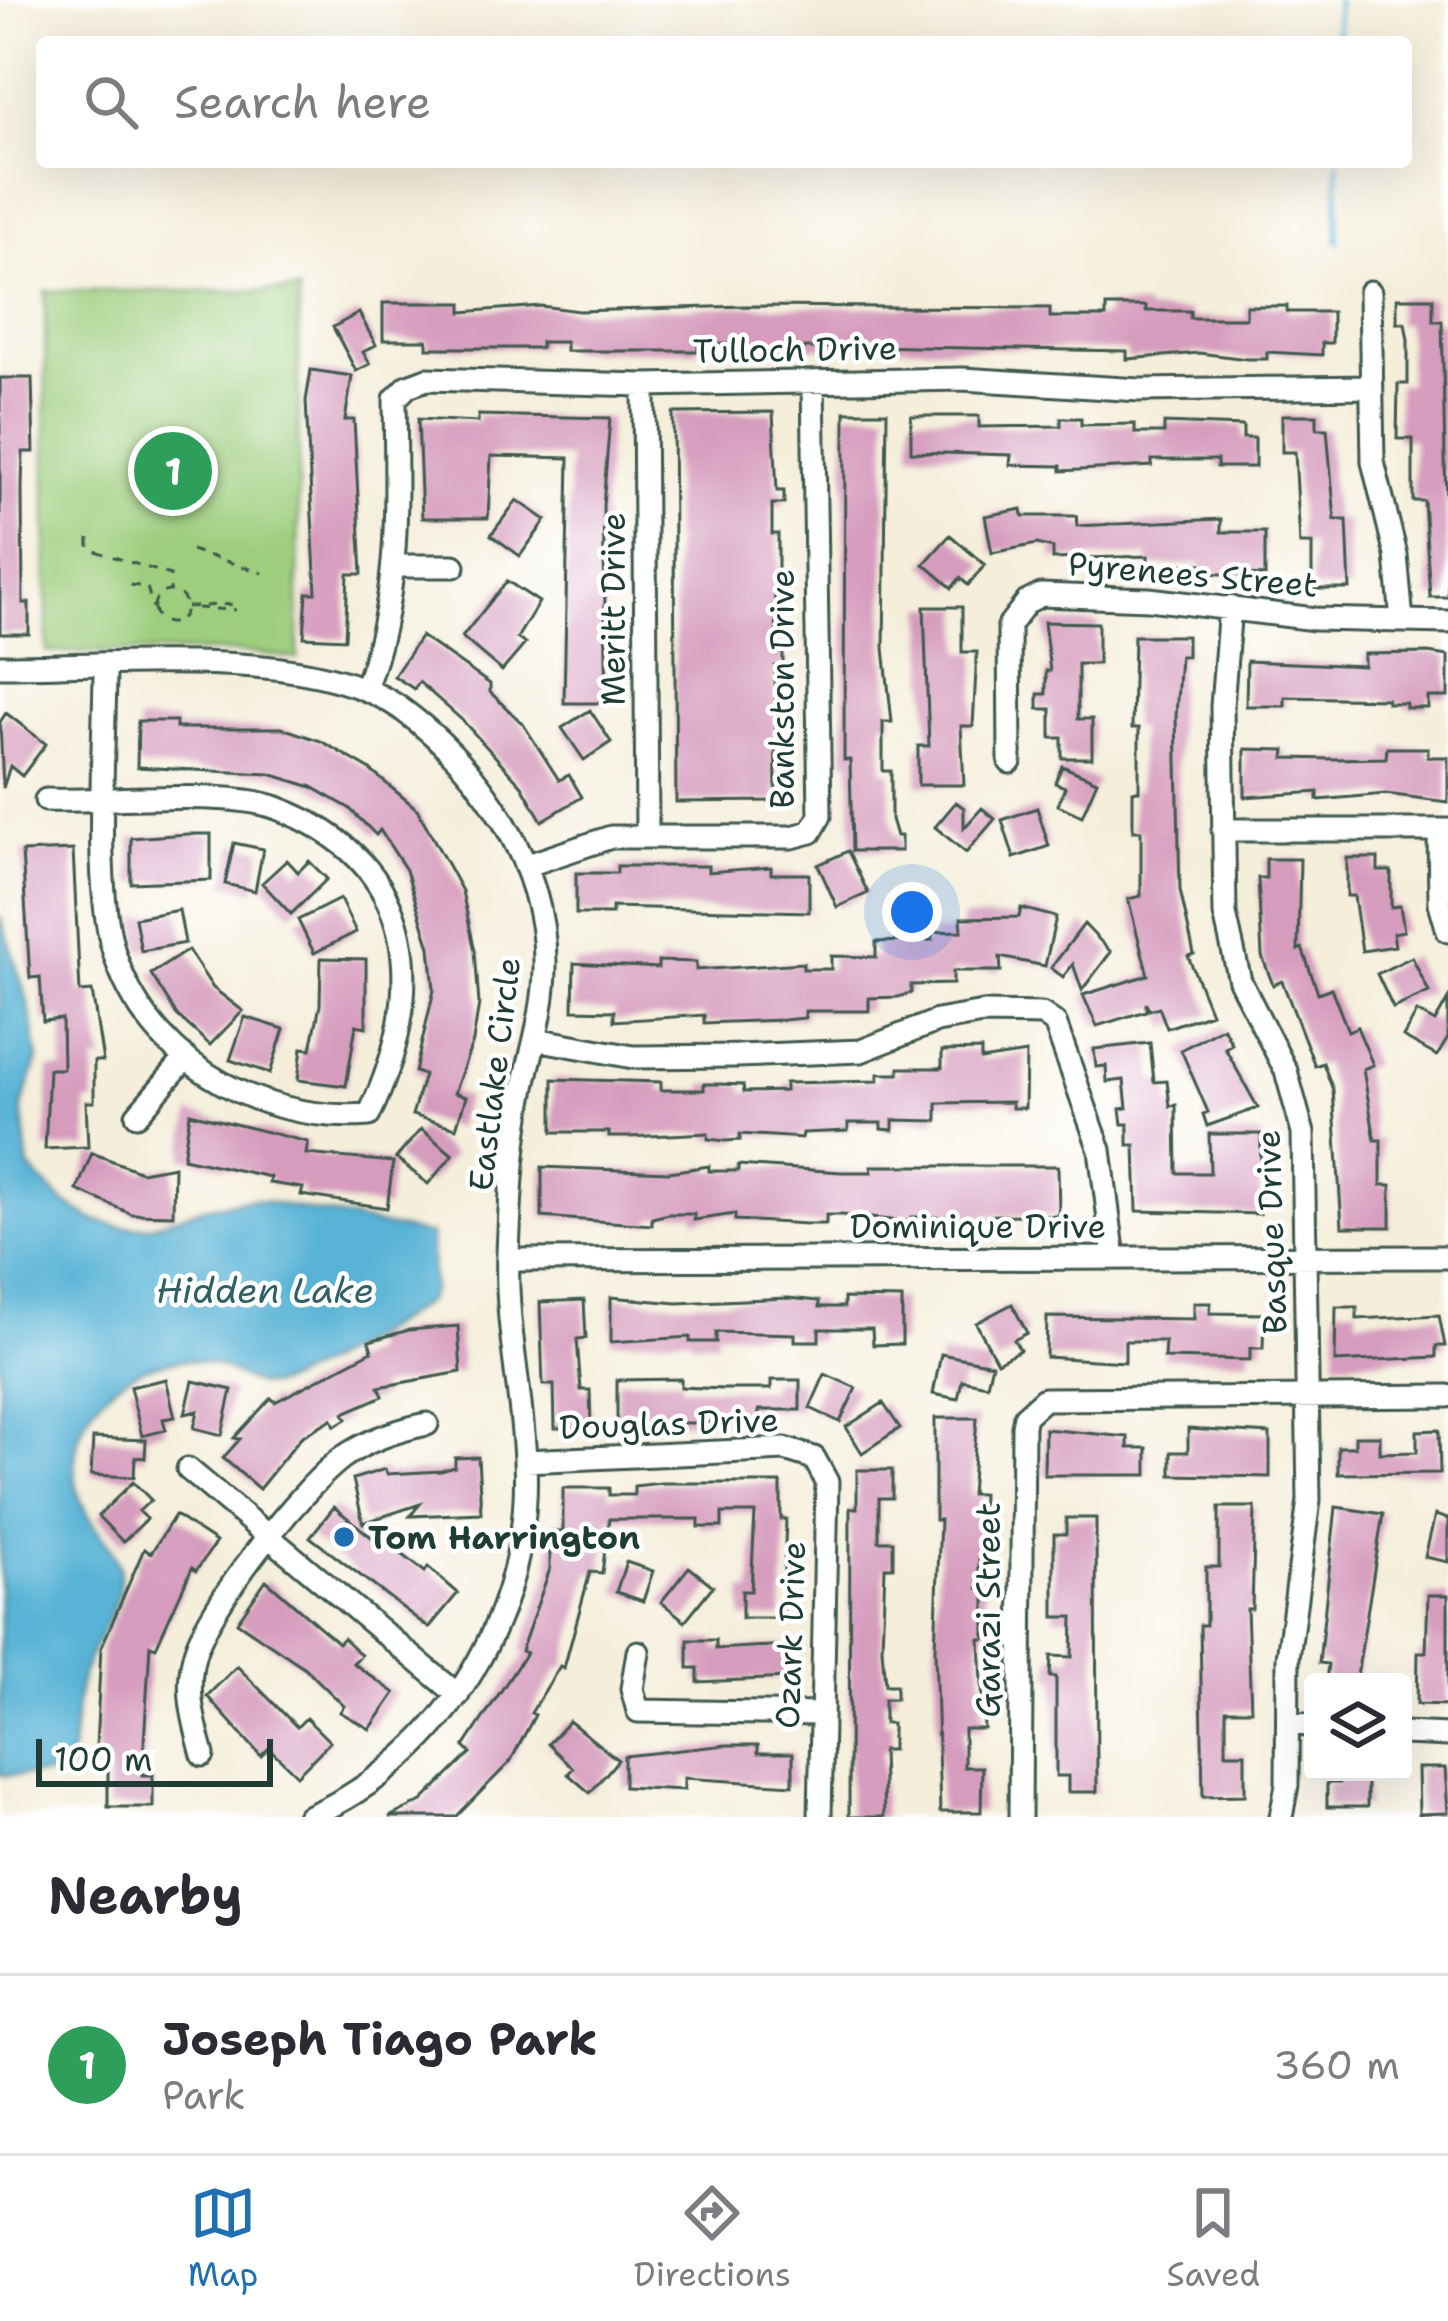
<!DOCTYPE html>
<style>
:root{--surface:#fff;--page:#f7f7f7;--text:#2b2b33;--muted:#7c7c81;--line:#e1e1e2;--accent:#1f6fb2}
body{margin:0;font-family:"Shantell Sans",sans-serif;background:var(--page);color:var(--text)}
.controls{position:absolute;right:36px;bottom:36px;display:grid;overflow:hidden;border-radius:12px;box-shadow:0 12px 48px #0002}
.controls button{width:108px;height:108px;display:grid;place-items:center;padding:0;border:0;border-bottom:3px solid var(--line);background:var(--surface);color:var(--text);font:60px sans-serif}
.scale{position:absolute;left:36px;bottom:30px;width:237px;box-sizing:border-box;padding-left:12px;border:6px solid #1f3d34;border-top:0;font-size:33px;line-height:42px;white-space:nowrap;color:#1f3d34;-webkit-text-stroke:9px #fff;paint-order:stroke}
.you{position:absolute;left:912px;top:912px;width:42px;height:42px;margin:-30px;border:9px solid #fff;border-radius:50%;background:#1a73e8;box-shadow:0 0 0 18px #1a73e833}
.badge{display:grid;place-items:center;width:78px;height:78px;border-radius:50%;background:var(--accent);color:#fff;font-size:39px;font-weight:700}
.pin{position:absolute;translate:-50% -50%;border:6px solid #fff;box-shadow:0 3px 12px #0006}
.list{margin:0;padding:0;list-style:none}
h2{display:flex;justify-content:space-between;align-items:center;height:156px;margin:0;padding:0 48px;font-size:51px}
h2 small{font-size:39px;font-weight:400;color:var(--muted)}
.list li{display:grid;grid-template-columns:78px 1fr auto;gap:36px;align-items:center;box-sizing:border-box;height:180px;padding:0 48px;border-top:3px solid var(--line)}
.list b{display:block;font-size:45px;white-space:nowrap}
.list p{margin:0;font-size:39px;white-space:nowrap;color:var(--muted)}
.list em{font-size:39px;font-style:normal;color:var(--muted)}
.icon{flex:none;width:66px;height:66px;fill:none;stroke:currentColor;stroke-width:2;stroke-linecap:round;stroke-linejoin:round}
.map{position:relative;flex:none;width:1448px;height:1817px;overflow:hidden}
.search{position:absolute;background:var(--surface);box-shadow:0 12px 48px #0002;left:36px;right:36px;top:36px;height:132px;display:flex;align-items:center;gap:30px;box-sizing:border-box;padding:0 42px;border-radius:12px;color:var(--muted);font-size:45px}
.sheet{height:336px;background:var(--surface)}
nav{display:flex;justify-content:space-around;align-items:center;box-sizing:border-box;height:168px;border-top:3px solid var(--line);background:var(--surface);font-size:33px;color:var(--muted)}
nav a{display:grid;justify-items:center;gap:6px}
nav .on{color:var(--accent)}
.map>svg:first-child{display:block}
.green{fill:#9dce7d;stroke:#5e8658;stroke-width:3}
.water{fill:#58b3d6;stroke:#3c7885;stroke-width:3}
.lines{fill:none;stroke-linecap:round;stroke-linejoin:round}
.stream{stroke:#58b3d6;stroke-width:4.5}
.building{fill:#d69cbe}
.minor-casing{stroke:#3f584d;stroke-width:27}
.path{stroke:#3f584d;stroke-width:3;stroke-dasharray:9 9;stroke-linecap:butt}
.minor{stroke:#fff;stroke-width:21}
.poi-dot{fill:#1f6fb2;stroke:#fff;stroke-width:4.5}
.labels{text-anchor:middle;stroke-width:9;stroke-linejoin:round;paint-order:stroke}
.street-label{font-size:33px;fill:#1f3d34;stroke:#fff}
.poi-label{font-size:33px;font-weight:bold;fill:#1f3d34;stroke:#fff;text-anchor:start}
.water-label{font-size:36px;font-style:italic;fill:#306065;stroke:#fff}
</style>
<div class="map">
<svg width="1448" height="1817" viewBox="0 0 1448 1817">
<rect width="100%" height="100%" fill="#fff"/>
<filter id="ink" filterUnits="userSpaceOnUse"><feTurbulence type="fractalNoise" baseFrequency=".00833" numOctaves="2"/><feDisplacementMap in="SourceGraphic" scale="24" xChannelSelector="R" yChannelSelector="G"/><feConvolveMatrix kernelMatrix="1 2 1 2 8 2 1 2 1" color-interpolation-filters="sRGB"/></filter>
<filter id="wash" filterUnits="userSpaceOnUse"><feTurbulence type="fractalNoise" baseFrequency=".004" numOctaves="4" result="noise"/><feDisplacementMap in="SourceGraphic" scale="48" xChannelSelector="R" yChannelSelector="G"/><feGaussianBlur stdDeviation="2.7" result="paint"/><feColorMatrix in="noise" values="0 0 0 0 0 0 0 0 0 0 0 0 0 0 0 0 0 1.4 0 .05"/><feComposite in="paint" operator="in"/></filter>
<g filter="url(#wash)">
<rect width="100%" height="100%" fill="#f4eeda"/>
<path class="green" d="M45 291H299L298 659 245 652H47Z"/>
<path class="water" d="M0 916 29 1005 38 1059 22 1106 29 1168 61 1200 93 1220 122 1227 151 1226 205 1207 253 1199 431 1235 432 1290 427 1301C397 1323 309 1376 274 1385 253 1390 235 1371 215 1365 155 1347 86 1386 76 1450 66 1522 119 1534 120 1575 121 1607 91 1645 82 1677 74 1707 74 1737 70 1768L57 1775H0Z"/>
<g class="lines">
<path class="stream" d="M1337 0V42
M1338 162V242"/>
</g>
<g id="blocks">
<path class="building" d="M1397 298H1433V321H1442L1448 597H1430L1424 501H1413V439H1397L1398 384H1408V340L1405 323H1397Z
M383 303H462V312L541 306 579 311 745 306 1050 308V317H1106V306H1146V311H1190V318H1246V306H1287V312H1332V343H1322V355L1267 352V359H1247L1199 353 1127 359V351L864 346 728 351V344H698V351H566V342H541V348H427V340H383Z
M359 313 376 345 363 352 370 364 356 371 333 327Z
M311 370 352 376 345 420H354L362 574H348L345 639 304 637 307 593H316L306 401Z
M0 378H32L34 452H23L22 488 23 603H29V634H0Z
M773 412 777 491H784V504H772V534H778V572H786V585H774L778 652H783V666H775L776 801 676 802 673 413Z
M845 412H887L884 648 892 722H883V771H891V819L896 836H901V851H852L850 760H844Z
M478 415 610 418 603 506 607 703H564L569 458 491 456 488 518H422L418 419 478 422Z
M1282 415H1317V429H1327L1335 520H1347L1350 589H1312V544H1300L1295 452H1282Z
M911 416H979V427L1061 426V418H1081V425L1135 424V433H1164V423L1243 426V438H1255V467H1217V460H1152V466L1061 471V466L1010 465 1011 455 911 452Z
M517 500 546 520 520 556 491 535Z
M1022 509 1023 516H1077V526L1221 519V532H1265V576L1201 573V564L1148 566V556L1053 559V548L1037 544 992 553 985 516Z
M950 535 985 565 968 585 960 578 952 588 924 564Z
M507 581 539 602 517 638 525 644 502 671 462 637Z
M924 607H962V652H977L973 726H961L964 785H918V746H929Z
M1044 622 1098 623V664H1078V719H1092V758H1062V738H1051V709H1038V694H1046V671H1050Z
M421 636 490 684V692L523 724 559 780 569 775 582 797 542 821 522 786 463 721 419 682 414 689 394 676Z
M1134 636H1187V656H1180L1176 716 1180 890 1194 954 1188 956 1211 1013 1167 1028 1159 1007 1149 1010 1146 1003V1011L1097 1026 1083 995 1148 975 1128 899 1141 896V831H1133V791H1139V728H1132Z
M1428 653 1448 656V697H1428V708H1406V703H1387V699L1338 698 1285 697V706H1246L1247 661 1364 666V654Z
M590 710 611 742 584 760 562 728Z
M6 713 46 744 22 776 10 766 3 788 0 722Z
M138 721H176V728H282L321 741 369 769 417 809 462 891 475 951 479 1004 473 1041 454 1093 466 1097 456 1128 412 1115 424 1075 415 1072 434 990 430 947 406 870 380 830 376 835 349 808 312 787 270 774 137 767Z
M1387 748H1428V757H1448V802L1386 794 1318 800V792L1245 797V749L1285 750 1284 758 1333 759 1386 758Z
M1062 766 1097 781 1082 816 1058 805 1065 787 1055 783Z
M956 802 964 808V828L982 808 995 819 966 853 935 827Z
M1037 808 1049 846 1014 858 1002 820Z
M188 834H211V880L131 883V838Z
M234 843 263 849 255 891 225 884Z
M73 850 80 992 92 991 103 1061H94V1102H86L88 1147 45 1149 49 1069H63L62 1019 43 1021 40 977 30 978 22 852Z
M848 851 868 893 837 907 818 865Z
M1347 858H1378V871H1391V907L1400 906 1404 931 1393 933 1395 946 1362 951 1354 896H1347Z
M1266 859H1300L1298 950 1302 948 1318 993 1331 988 1348 1031 1357 1027 1373 1065 1363 1069 1375 1140H1381V1185H1391V1227H1342L1333 1090 1323 1063 1315 1066 1282 981 1273 985 1262 956 1258 878H1266Z
M287 860 298 872 309 861 327 879 291 914 262 883Z
M617 866H708V872L771 867V874H809V912L612 907V914H576V873H617Z
M340 899 356 932 314 953 298 920Z
M1021 908 1056 917 1045 966 1000 957 1001 971H953V984L911 985V993L898 997 869 998V1011H805V1018L783 1020 704 1023V1015L614 1021V1011L573 1010 574 963 658 968V961L696 962V970L803 963V969H831V956L876 957V942L932 940V932L962 931 961 918 1019 917Z
M179 910 185 943 141 951 135 918Z
M1084 924 1111 952 1082 990 1073 964 1063 977 1051 968Z
M188 950 213 988 243 1011 210 1045 177 1015 151 974Z
M1412 957 1429 992 1393 1008 1377 974Z
M321 958 366 959V1027L356 1025 346 1086 298 1080 302 1048 311 1049 320 1005Z
M1448 999V1038L1437 1056 1403 1037 1417 1012 1435 1022Z
M245 1017 284 1029 270 1073 230 1060Z
M1223 1027 1232 1044 1225 1048 1258 1108 1207 1126 1203 1114 1208 1112 1181 1050Z
M1150 1043 1154 1082 1167 1081 1170 1106 1176 1105 1177 1173H1210L1209 1134H1261L1260 1214 1137 1211 1135 1145H1128V1124H1122L1120 1109 1127 1108 1124 1080 1107 1082 1106 1066 1096 1067 1094 1049Z
M981 1050V1060L1026 1053 1025 1108H1012V1102L937 1103V1121L893 1120V1130L881 1129V1123H848V1131L803 1133 802 1138 740 1134V1140L726 1141 708 1139V1133L629 1137H609V1132H553V1079L661 1082V1090H704V1084H720L743 1085 744 1092 785 1091V1083L878 1081V1074H899V1068H942V1051Z
M190 1113 308 1142 306 1154 393 1162 387 1208 301 1195 303 1188 269 1183 270 1177 183 1158Z
M421 1129 453 1155 428 1184 396 1158Z
M92 1153 141 1172 174 1166 173 1215 132 1214 77 1190Z
M738 1165 841 1172H872L871 1166H1058L1059 1216 996 1215 950 1222V1217H911V1222L841 1215H826V1224H807L735 1220V1214L694 1220V1214H669L652 1218V1225L542 1217V1167L669 1172 709 1166V1171H738Z
M611 1297 677 1303 788 1298 819 1301V1307H844V1298L902 1299V1344L873 1345 872 1329H819V1341H795V1334L716 1332V1342H690V1337L611 1342Z
M584 1300 586 1338 577 1339 581 1390H590L591 1428H555L554 1385H543L540 1302Z
M1194 1303H1211L1210 1313 1264 1314 1263 1348H1250V1360L1164 1358 1165 1341H1125V1362L1046 1357 1047 1317 1194 1319Z
M1012 1304 1027 1333 1014 1340 1020 1350 997 1362 976 1323Z
M1336 1307H1357V1319L1439 1315 1445 1346H1436V1357L1335 1362Z
M458 1326 461 1372 379 1387 383 1396 344 1413 347 1419 335 1426 332 1419 301 1437 259 1489 223 1458 240 1439 234 1438 271 1398 275 1402 372 1351 369 1341 409 1330Z
M941 1354 992 1364 987 1385 962 1380 958 1399 933 1394Z
M825 1374 856 1388 840 1422 810 1408Z
M166 1379 175 1417 163 1419 166 1430 142 1436 130 1387Z
M681 1379V1387L723 1389H771V1380H800V1410H759V1423H617V1380Z
M193 1381 232 1390 222 1435 194 1428 198 1411 185 1414Z
M883 1403 900 1428 862 1453 846 1427Z
M935 1418H977L971 1494H982L978 1588H985V1639H980L984 1729H964V1767H982L981 1812H940L935 1650 940 1520H935Z
M1045 1429 1128 1437V1448H1147V1475H1044Z
M1188 1429 1270 1434V1477L1171 1475V1452H1188Z
M1439 1430 1440 1473 1338 1474V1447H1355V1436H1380V1453L1417 1452V1431Z
M93 1438 146 1440 145 1458 135 1457 134 1477 91 1475Z
M478 1457 481 1513 410 1516 420 1504 363 1523 353 1479 385 1469 387 1474 441 1471 455 1467V1458Z
M857 1470H892V1498H879V1541H893V1567H885L882 1648 885 1685H896V1699H884V1723H892V1750H882L884 1817H849L850 1508H857Z
M133 1482 151 1500 139 1511 147 1519 123 1542 98 1516Z
M661 1483H781V1519H786L782 1618H742V1591H751L755 1513H722V1527H699V1519H609L602 1573 590 1572 564 1668 560 1666 531 1713 535 1715 510 1762 456 1817H389L422 1801 471 1753 464 1747 526 1653 521 1651 550 1569V1531L563 1532V1488H609V1495H634V1486Z
M334 1507 385 1548 389 1544 425 1572 428 1567 458 1593 429 1628 310 1537Z
M1219 1507H1255L1252 1609H1247L1251 1710H1226V1753H1245V1795L1203 1796 1200 1625H1206V1567H1219Z
M1336 1507 1383 1514 1356 1682 1326 1681 1328 1664 1319 1663Z
M175 1515 216 1542 196 1571 192 1568 156 1647 150 1645 142 1775H153V1807H108V1767H95L101 1648 144 1549 151 1553Z
M1435 1515 1448 1519V1562L1425 1557Z
M1066 1518H1096L1097 1792H1068V1776H1056V1677H1050L1051 1656 1072 1657 1073 1617H1054V1534H1066Z
M626 1562 653 1571 643 1601 616 1592Z
M689 1567 713 1586 685 1621 661 1602Z
M266 1580 338 1643 343 1638 361 1655 353 1663 395 1693 370 1729 340 1712 344 1706 305 1668 237 1622Z
M1428 1595H1448V1705L1417 1704 1418 1652H1426Z
M688 1640H716V1649L788 1645V1678L698 1682V1668H688Z
M237 1666 297 1727 306 1718 330 1742 297 1775 269 1748 261 1756 207 1696Z
M569 1721 618 1760 590 1793 568 1774 573 1768 548 1744Z
M727 1745H758V1753H793V1785L684 1778V1790L624 1787V1756Z
M1418 1768H1445L1448 1813 1419 1814Z
M1339 1772H1367V1807H1327V1783H1339Z"/>
</g>
</g>
<g filter="url(#ink)">
<use href="#blocks" fill-opacity="0" stroke="#3f584d" stroke-width="3"/>
<g class="lines">
<g class="minor-casing">
<path id="minor" d="M1370 292 1373 462 1396 555 1402 621
M644 385 647 833
M397 566H454
M1230 607 1222 706 1225 914 1240 981 1286 1071 1303 1133 1309 1500 1288 1658 1287 1785 1281 1817
M0 666C110 667 309 644 400 708 480 766 547 865 545 967 545 1016 527 1061 520 1109 512 1157 510 1205 508 1254 505 1323 522 1392 525 1461 533 1610 447 1758 308 1817
M365 688C402 592 396 500 395 399L408 386 427 379 644 385 963 379 1140 390 1370 387
M1010 762 1009 625 1027 602 1041 595 1149 599 1315 619 1448 622
M46 800C106 802 226 789 277 808 423 863 427 992 369 1115 256 1124 139 1056 111 941 94 869 105 744 105 667
M1223 830H1448
M1439 831 1440 903 1448 931
M525 866 611 837H792L811 832 820 816 813 382
M536 1039 633 1057 737 1056 861 1051 937 1021 983 1013 1042 1014 1055 1023 1100 1150 1114 1258
M137 1115 185 1059
M508 1260 1448 1257
M525 1461 785 1449 814 1458 827 1482 820 1817
M188 1469 458 1695
M638 1652 632 1689 638 1711 819 1714
M1288 1724 1313 1725
M1403 1733 1448 1735
M203 1755C194 1721 185 1691 194 1656 206 1608 301 1489 342 1458 367 1440 398 1430 427 1424
M1020 1817 1023 1426 1025 1416 1044 1399 1448 1396"/>
</g>
<path class="path" d="M89 538V549L170 575V592
M191 550 263 573
M130 585 147 587 153 608
M154 607a16 16 0 1 1 32 0a16 16 0 1 1-32 0Z
M187 607 236 604
M197 608 236 610"/>
<use href="#minor" class="minor"/>
</g>
</g>
<circle class="poi-dot" cx="344" cy="1537" r="12"/>
<g class="labels">
<g class="street-label">
<text transform="translate(795 349) rotate(-1)" y="12">Tulloch Drive</text>
<text transform="translate(1193 574) rotate(5)" y="12">Pyrenees Street</text>
<text transform="translate(613 609) rotate(-90)" y="12">Meritt Drive</text>
<text transform="translate(782 689) rotate(-90)" y="12">Bankston Drive</text>
<text transform="translate(494 1074) rotate(-83)" y="12">Eastlake Circle</text>
<text x="978" y="1238">Dominique Drive</text>
<text transform="translate(1271 1232) rotate(-92)" y="12">Basque Drive</text>
<text transform="translate(669 1423) rotate(-2)" y="12">Douglas Drive</text>
<text transform="translate(988 1610) rotate(-90)" y="12">Garazi Street</text>
<text transform="translate(790 1635) rotate(-88)" y="12">Ozark Drive</text>
</g>
<g class="poi-label">
<text x="368" y="1549">Tom Harrington</text>
</g>
<g class="water-label">
<text x="265" y="1303">Hidden Lake</text>
</g>
</g>
</svg>
<div class="controls">
<button><svg class="icon" aria-label="layers" viewBox="0 0 24 24"><path d="M12 4l9 5-9 5-9-5zM3 14l9 5 9-5"/></svg></button>
</div>
<div class="scale">100 m</div>
<div class="you"></div>
<div class="pin badge" style="left:173px;top:471px;background:#2e9e5b">1</div>
<div class="search"><svg class="icon" aria-label="search" viewBox="0 0 24 24"><circle cx="10" cy="10" r="6"/><path d="M15 15l6 6"/></svg>Search here</div>
</div>
<section class="sheet">
<h2>Nearby<small></small></h2>
<ul class="list">
<li><span class="badge" style="background:#2e9e5b">1</span><div><b>Joseph Tiago Park</b><p>Park</p></div><em>360 m</em></li>
</ul>
</section>
<nav>
<a class="on"><svg class="icon" aria-label="map" viewBox="0 0 24 24"><path d="M3 6l6-2 6 2 6-2v14l-6 2-6-2-6 2zM9 4v14M15 6v14"/></svg>Map</a>
<a><svg class="icon" aria-label="directions" viewBox="0 0 24 24"><path d="M12 3l9 9-9 9-9-9zM9 14v-3h6M13 9l2 2-2 2"/></svg>Directions</a>
<a><svg class="icon" aria-label="saved" viewBox="0 0 24 24"><path d="M7 4h10v16l-5-4-5 4z"/></svg>Saved</a>
</nav>
